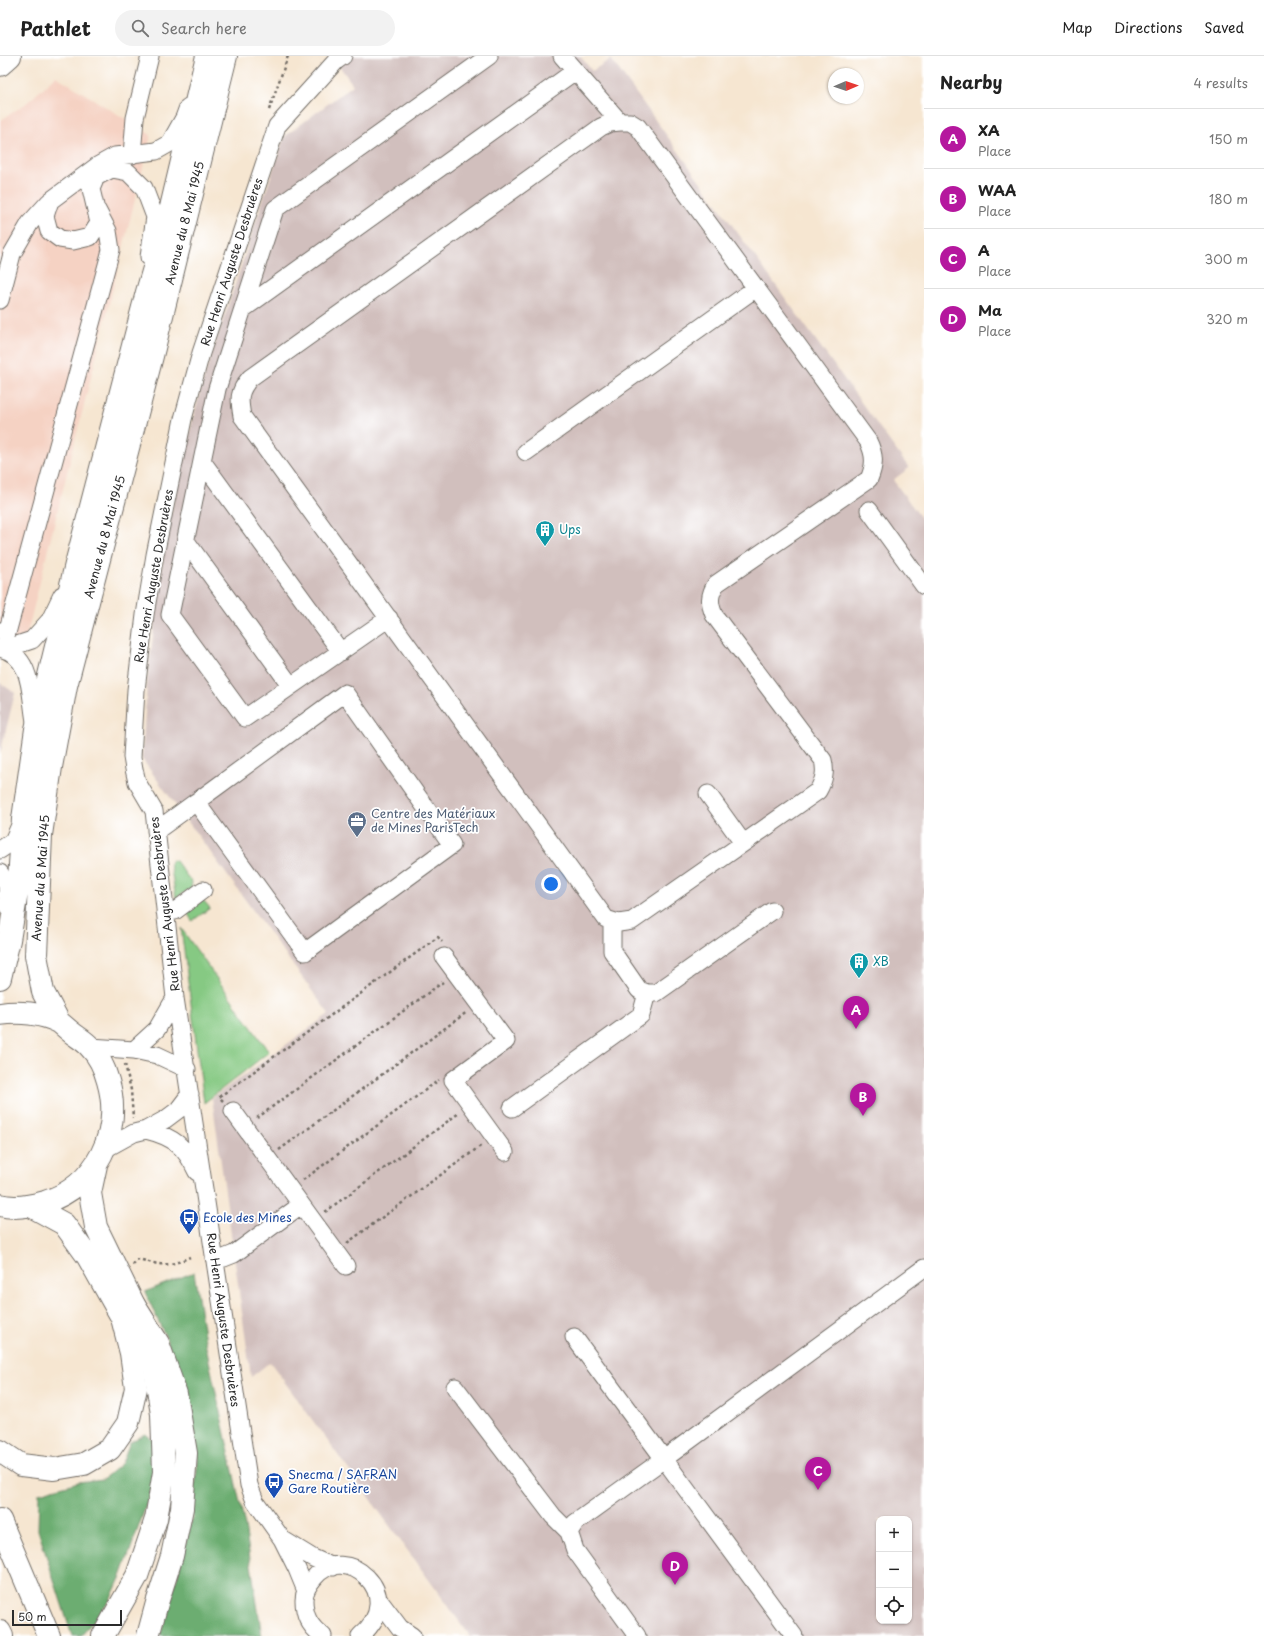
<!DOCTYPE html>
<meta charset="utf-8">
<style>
:root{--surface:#fff;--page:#f2f2f2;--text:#222;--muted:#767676;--line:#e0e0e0;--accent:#b5179e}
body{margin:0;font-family:"Playpen Sans",sans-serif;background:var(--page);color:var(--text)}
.controls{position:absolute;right:12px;bottom:12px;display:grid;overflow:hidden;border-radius:8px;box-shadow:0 1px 3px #0004}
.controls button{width:36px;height:36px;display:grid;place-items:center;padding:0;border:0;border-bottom:1px solid var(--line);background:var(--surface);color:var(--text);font:20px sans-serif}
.compass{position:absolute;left:828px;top:12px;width:36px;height:36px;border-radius:50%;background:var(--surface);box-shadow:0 1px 3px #0004;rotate:88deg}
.scale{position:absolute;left:12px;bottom:10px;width:110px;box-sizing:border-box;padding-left:4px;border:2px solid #2b2b2b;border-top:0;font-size:11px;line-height:14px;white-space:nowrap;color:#2b2b2b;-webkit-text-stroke:3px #fff;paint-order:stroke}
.you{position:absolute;left:551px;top:828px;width:14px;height:14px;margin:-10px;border:3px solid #fff;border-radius:50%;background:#1a73e8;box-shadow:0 0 0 6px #1a73e833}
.badge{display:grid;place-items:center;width:26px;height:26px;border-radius:50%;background:var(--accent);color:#fff;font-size:13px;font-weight:700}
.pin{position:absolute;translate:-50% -33px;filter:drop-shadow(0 1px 2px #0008)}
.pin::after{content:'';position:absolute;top:21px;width:14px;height:12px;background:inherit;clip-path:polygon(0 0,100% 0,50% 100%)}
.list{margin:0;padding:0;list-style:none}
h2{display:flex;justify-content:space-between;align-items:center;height:52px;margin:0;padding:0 16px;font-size:17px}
h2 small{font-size:13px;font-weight:400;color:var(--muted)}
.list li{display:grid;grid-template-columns:26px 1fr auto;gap:12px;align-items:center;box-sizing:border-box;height:60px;padding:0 16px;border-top:1px solid var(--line)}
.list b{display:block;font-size:15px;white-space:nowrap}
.list p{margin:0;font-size:13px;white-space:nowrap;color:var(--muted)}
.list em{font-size:13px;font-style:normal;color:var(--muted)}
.icon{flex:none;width:22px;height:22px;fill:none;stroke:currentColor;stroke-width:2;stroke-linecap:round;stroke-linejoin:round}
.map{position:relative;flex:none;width:924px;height:1580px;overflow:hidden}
header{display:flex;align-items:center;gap:24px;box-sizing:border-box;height:56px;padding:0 20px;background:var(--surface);border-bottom:1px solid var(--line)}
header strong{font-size:19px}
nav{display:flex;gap:22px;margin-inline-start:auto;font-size:14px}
.search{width:280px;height:36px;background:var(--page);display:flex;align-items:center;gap:10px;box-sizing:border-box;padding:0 14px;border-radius:22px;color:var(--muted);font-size:15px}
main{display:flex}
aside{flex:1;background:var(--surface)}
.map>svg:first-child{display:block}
.built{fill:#f5d2c3}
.industrial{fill:#d1bfbd;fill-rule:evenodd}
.green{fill:#86c983;stroke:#587a57}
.forest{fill:#6cad71;stroke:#4c6c4e}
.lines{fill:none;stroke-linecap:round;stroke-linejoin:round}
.minor-casing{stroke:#726c65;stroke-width:19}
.major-casing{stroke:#726c65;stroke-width:24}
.highway-casing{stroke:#726c65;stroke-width:24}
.path{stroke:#726c65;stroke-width:2.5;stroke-dasharray:3 3;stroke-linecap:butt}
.minor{stroke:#fff;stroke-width:17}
.major{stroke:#fff;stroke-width:22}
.highway{stroke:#fff;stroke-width:22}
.labels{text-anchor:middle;stroke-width:3.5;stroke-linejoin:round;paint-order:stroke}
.street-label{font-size:12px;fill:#2b2b2b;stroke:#fff}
.culture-label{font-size:12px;fill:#0d838f;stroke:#fff;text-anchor:start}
.service-label{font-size:12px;fill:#4e5e75;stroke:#fff;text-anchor:start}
.transit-label{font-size:12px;fill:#164399;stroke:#fff;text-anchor:start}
</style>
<header>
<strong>Pathlet</strong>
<div class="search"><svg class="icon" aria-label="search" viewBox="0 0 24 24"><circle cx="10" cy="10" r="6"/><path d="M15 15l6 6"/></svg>Search here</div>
<nav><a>Map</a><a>Directions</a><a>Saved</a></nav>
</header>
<main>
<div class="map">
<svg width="924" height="1580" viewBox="0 0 924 1580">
<rect width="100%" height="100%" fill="#fff"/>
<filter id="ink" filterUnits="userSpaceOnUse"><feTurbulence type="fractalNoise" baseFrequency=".025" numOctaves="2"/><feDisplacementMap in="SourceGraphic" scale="8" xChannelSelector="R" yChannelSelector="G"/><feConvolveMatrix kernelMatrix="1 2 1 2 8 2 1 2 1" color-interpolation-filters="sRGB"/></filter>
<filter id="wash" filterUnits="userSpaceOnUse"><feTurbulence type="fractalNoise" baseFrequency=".012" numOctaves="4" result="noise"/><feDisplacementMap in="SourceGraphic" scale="16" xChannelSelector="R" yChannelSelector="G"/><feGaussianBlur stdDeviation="0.9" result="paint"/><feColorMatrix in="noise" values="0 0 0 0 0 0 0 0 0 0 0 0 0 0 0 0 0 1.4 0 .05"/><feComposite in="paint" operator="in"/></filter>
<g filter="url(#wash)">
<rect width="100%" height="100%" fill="#f6e6d1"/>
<path class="built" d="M56 20 151 79 20 606 0 601V65L28 46Z"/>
<path class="industrial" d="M332 0H580L592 15 611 3 909 412 893 424 924 466V1580H470L270 1306 251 1321 212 1042 329 958 142 703 147 627 163 502 179 417 203 325 284 81 353 29ZM879 1463H909V1565H879Z
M0 627 15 637 0 698Z"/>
<path class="green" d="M172 804 176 805 192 827 191 832 176 842 170 807Z
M203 844 210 852 192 865 187 856Z
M181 872 269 996 204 1047Z"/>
<path class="forest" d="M194 1216 206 1291 245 1470 262 1580H160L176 1525 192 1463 198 1404 188 1341 166 1282 145 1236Z
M145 1378 157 1386V1418L122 1518 109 1546 81 1580H72L38 1474 39 1437 78 1426 103 1423 122 1407 130 1386Z"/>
</g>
<g filter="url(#ink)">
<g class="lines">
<g class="minor-casing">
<path id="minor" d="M562 0 620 66
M620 66H630L638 71 868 385C875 399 875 409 869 423L716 528C709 539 709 547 714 559L823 704C826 716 824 724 818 735L632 865 619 867 606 863 242 360C239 343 238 336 250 322L601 71 610 67Z
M132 99 135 62 150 0
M149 201 155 161 144 132 128 116 112 113 96 121 91 133 99 167 90 181 73 185 60 183 49 175 45 160 50 145 97 110 115 100 156 95 170 87 184 62 188 51
M0 244 12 198 30 167 49 146
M243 253 575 15
M526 396 756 232
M202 405 341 596
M869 454 924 530
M186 485 291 630
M389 562 245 662 170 559 217 333 275 153 489 0
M0 575 7 577 111 194 108 175 97 154
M0 592C33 600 30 639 35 665
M5 593 32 584 50 564 62 539
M708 738 743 787
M156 775 196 746 305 896 452 789 345 637 196 746
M0 794 13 785 21 767
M0 817 7 829 8 851
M165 856 175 855 203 834
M612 866V895L639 934 647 937H656L772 855
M444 901 506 985 453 1024 505 1096
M91 991 134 994 157 999 187 1013
M134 994 157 973 175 942
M512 1052 641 959 647 937
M233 1055 346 1210
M146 1074C174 1081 185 1090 197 1116
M105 1093 134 1077 146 1074 166 1063 178 1054 190 1038
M214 1202H224L234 1198 301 1149
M574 1281 664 1403 575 1467 569 1476 575 1494 637 1580
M455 1331 553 1460 569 1476
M282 1483 313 1502 333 1511
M306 1535 297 1513 282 1483 255 1445 249 1429 175 942 154 755 137 726 134 713 132 701 136 634 145 559 155 499 183 363 201 297 277 70 336 5 343 0
M378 1543 400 1572 412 1580
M323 1580C310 1571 304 1560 304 1544 304 1536 308 1529 314 1522 344 1484 410 1539 360 1580
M794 1580 664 1403 924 1212"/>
</g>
<g class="major-casing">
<path id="major" d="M0 922 9 884 19 824 23 763 36 673 76 508 147 236 168 164 207 0
M0 958C18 955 42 957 59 966 63 969 67 973 71 976 77 981 85 985 90 991 99 1000 105 1014 108 1025 123 1076 96 1130 45 1146 31 1150 14 1153 0 1149
M59 966 43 936 36 899 41 779 51 711 66 630 152 300 226 0
M96 1109 90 1137 96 1171 134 1249 153 1302 162 1358 164 1416 156 1463 137 1520 103 1580
M31 1150 64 1168 88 1201 129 1274"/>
</g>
<g class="highway-casing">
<path id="highway" d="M0 9 10 0
M134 1249 158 1287 176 1338 186 1397 182 1452 172 1500 157 1547 148 1580
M0 1395 21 1409 54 1413 84 1408 110 1393 128 1367 136 1332 131 1297 121 1258
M0 1464 49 1580
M0 1576 2 1580"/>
</g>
<path class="path" d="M269 54 288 0
M125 1008 131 1034 133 1062
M223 1045 219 1041 438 881 442 886
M257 1062 443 926
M279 1094 467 956
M303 1124 439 1024
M325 1156 459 1057
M347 1187 482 1089
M133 1209 136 1204 139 1203C161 1210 169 1211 190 1201"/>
<use href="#minor" class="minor"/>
<use href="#major" class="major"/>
<use href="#highway" class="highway"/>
</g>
</g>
<defs>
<g id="building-pin" transform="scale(1)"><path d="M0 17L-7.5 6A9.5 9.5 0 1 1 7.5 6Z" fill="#0f9aa8" stroke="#fff"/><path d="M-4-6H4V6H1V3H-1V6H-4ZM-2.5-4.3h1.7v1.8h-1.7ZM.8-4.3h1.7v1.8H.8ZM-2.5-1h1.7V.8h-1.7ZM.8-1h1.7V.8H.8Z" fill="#fff"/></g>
<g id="office-pin" transform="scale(1)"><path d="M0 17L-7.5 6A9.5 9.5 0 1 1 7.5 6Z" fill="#5c6f8a" stroke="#fff"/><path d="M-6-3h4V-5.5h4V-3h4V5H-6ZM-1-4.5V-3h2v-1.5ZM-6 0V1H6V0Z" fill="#fff"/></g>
<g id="bus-pin" transform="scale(1)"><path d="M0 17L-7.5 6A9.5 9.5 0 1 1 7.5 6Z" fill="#1a4fb4" stroke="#fff"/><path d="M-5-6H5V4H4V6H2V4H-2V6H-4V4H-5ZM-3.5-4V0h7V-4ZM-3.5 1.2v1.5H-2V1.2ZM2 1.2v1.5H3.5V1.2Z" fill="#fff"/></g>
</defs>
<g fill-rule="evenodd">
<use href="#building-pin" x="545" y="474"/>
<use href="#office-pin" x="357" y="765"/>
<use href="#building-pin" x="859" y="906"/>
<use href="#bus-pin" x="189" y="1162"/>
<use href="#bus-pin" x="274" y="1426"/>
</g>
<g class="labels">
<g class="street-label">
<text transform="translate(185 167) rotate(-76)" y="4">Avenue du 8 Mai 1945</text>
<text transform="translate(232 206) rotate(-72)" y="4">Rue Henri Auguste Desbruères</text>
<text transform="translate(105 481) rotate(-75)" y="4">Avenue du 8 Mai 1945</text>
<text transform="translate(154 520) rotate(-80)" y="4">Rue Henri Auguste Desbruères</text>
<text transform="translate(41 822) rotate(-86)" y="4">Avenue du 8 Mai 1945</text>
<text transform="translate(165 848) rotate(-97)" y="4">Rue Henri Auguste Desbruères</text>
<text transform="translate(223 1264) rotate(82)" y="4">Rue Henri Auguste Desbruères</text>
</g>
<g class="culture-label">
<text x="559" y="478">Ups</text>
<text x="873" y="910">XB</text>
</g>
<g class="service-label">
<text x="371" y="762">Centre des Matériaux<tspan x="371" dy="14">de Mines ParisTech</tspan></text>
</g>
<g class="transit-label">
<text x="203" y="1166">Ecole des Mines</text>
<text x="288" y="1423">Snecma / SAFRAN<tspan x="288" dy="14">Gare Routière</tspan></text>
</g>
</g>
</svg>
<div class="controls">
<button>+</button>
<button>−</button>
<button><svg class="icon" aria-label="locate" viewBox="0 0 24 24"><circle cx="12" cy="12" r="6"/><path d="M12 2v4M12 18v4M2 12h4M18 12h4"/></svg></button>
</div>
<svg class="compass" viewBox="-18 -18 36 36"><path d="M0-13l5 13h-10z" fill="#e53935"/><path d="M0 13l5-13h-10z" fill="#767676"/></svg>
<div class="scale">50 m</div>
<div class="you"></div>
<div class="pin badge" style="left:856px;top:973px">A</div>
<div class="pin badge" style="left:863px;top:1060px">B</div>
<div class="pin badge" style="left:818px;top:1434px">C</div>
<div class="pin badge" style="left:675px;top:1529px">D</div>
</div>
<aside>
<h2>Nearby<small>4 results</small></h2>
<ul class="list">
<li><span class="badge">A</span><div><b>XA</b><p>Place</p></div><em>150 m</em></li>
<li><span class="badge">B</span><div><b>WAA</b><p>Place</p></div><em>180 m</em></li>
<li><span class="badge">C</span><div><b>A</b><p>Place</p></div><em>300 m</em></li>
<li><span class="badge">D</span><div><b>Ma</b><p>Place</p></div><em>320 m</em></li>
</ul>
</aside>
</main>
